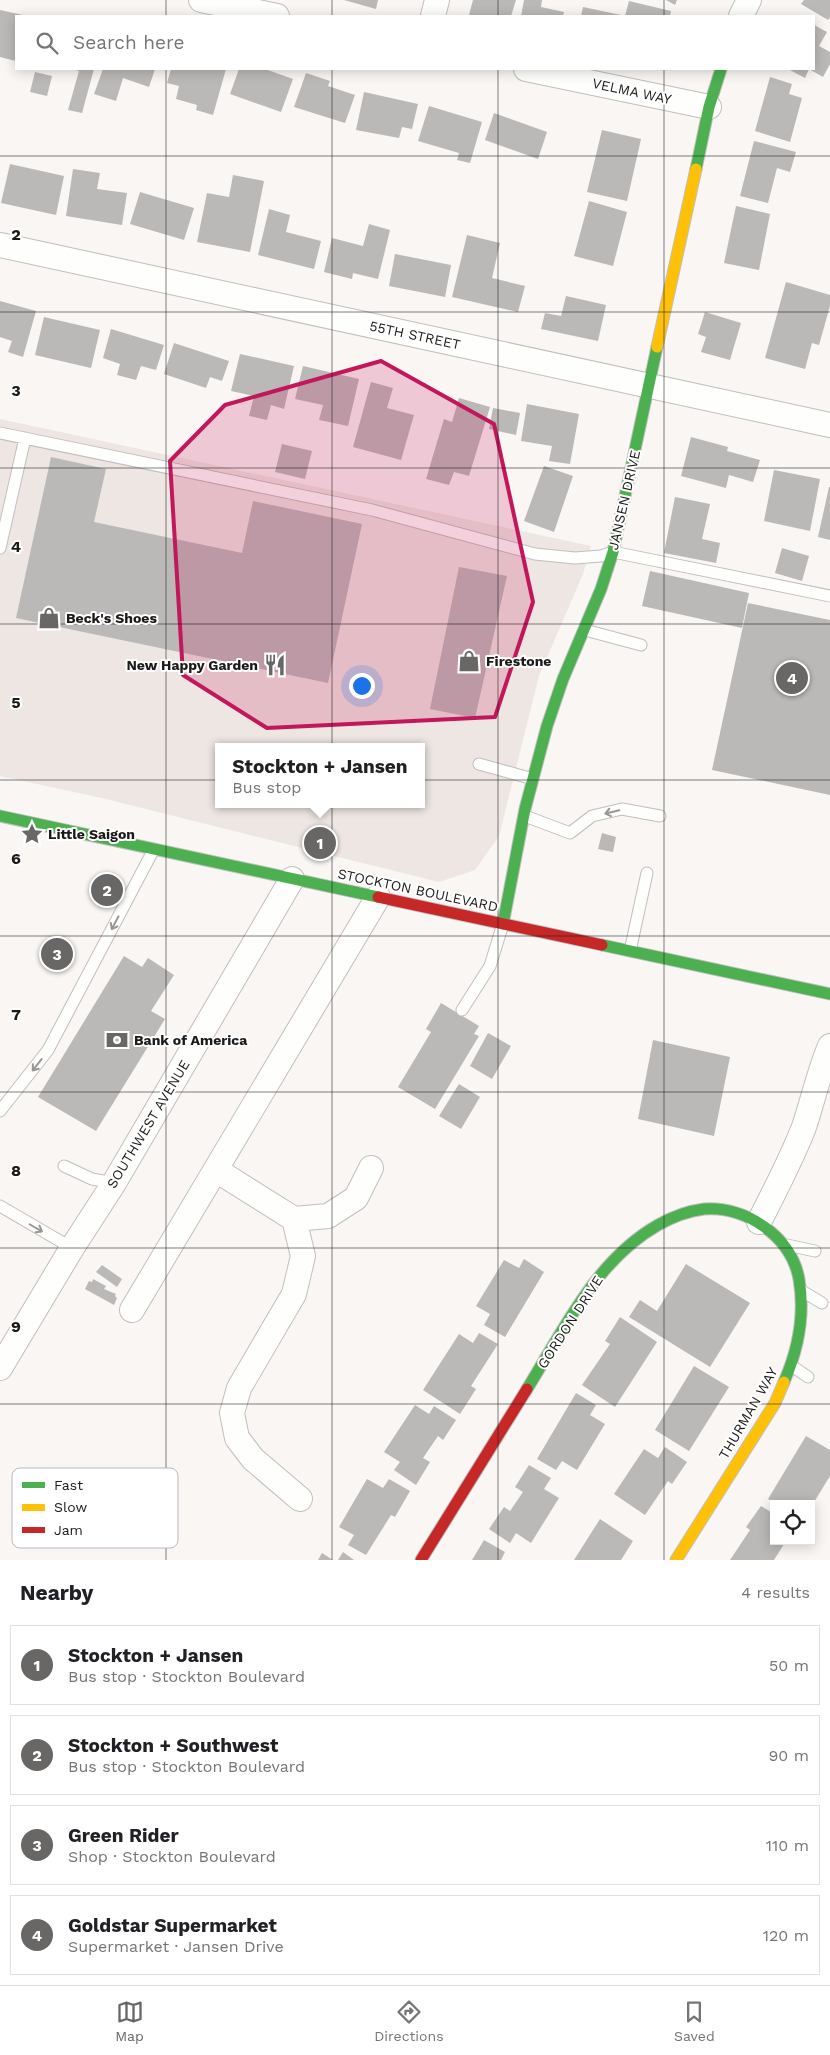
<!DOCTYPE html>
<meta charset="utf-8">
<style>
:root{--surface:#fff;--page:#f2f2f2;--text:#202124;--muted:#757577;--line:#e0e0e0;--accent:#696766}
body{margin:0;font-family:"Work Sans",sans-serif;background:var(--page);color:var(--text)}
.controls{position:absolute;right:15px;bottom:15px;display:grid;overflow:hidden;border-radius:0px;box-shadow:0 2px 12px #0003}
.controls button{width:45px;height:45px;display:grid;place-items:center;padding:0;border:0;border-bottom:1px solid var(--line);background:var(--surface);color:var(--text);font:25px sans-serif}
.you{position:absolute;left:361px;top:685px;width:18px;height:18px;margin:-12px;border:4px solid #fff;border-radius:50%;background:#1a73e8;box-shadow:0 0 0 8px #1a73e833}
.badge{display:grid;place-items:center;width:32px;height:32px;border-radius:50%;background:var(--accent);color:#fff;font-size:16px;font-weight:700}
.pin{position:absolute;translate:-50% -50%;border:2px solid #fff;box-shadow:0 1px 5px #0006}
.popup{position:absolute;left:215px;top:743px;width:210px;height:65px;box-sizing:border-box;display:grid;place-content:center;border-radius:0px;background:var(--surface);filter:drop-shadow(0 1px 4px #0005);font-size:16px;white-space:nowrap;color:var(--muted)}
.popup b{font-size:19px;color:var(--text)}
.popup::after{content:'';position:absolute;left:50%;top:100%;margin-left:-10px;border:10px solid transparent;border-top-color:var(--surface)}
.list{margin:0;padding:0;list-style:none}
h2{display:flex;justify-content:space-between;align-items:center;height:65px;margin:0;padding:0 20px;font-size:21px}
h2 small{font-size:16px;font-weight:400;color:var(--muted)}
.list li{display:grid;grid-template-columns:32px 1fr auto;gap:15px;align-items:center;box-sizing:border-box;height:80px;margin:0 10px 10px;padding:0 10px;border:1px solid var(--line);border-radius:0px}
.list b{display:block;font-size:19px;white-space:nowrap}
.list p{margin:0;font-size:16px;white-space:nowrap;color:var(--muted)}
.list em{font-size:16px;font-style:normal;color:var(--muted)}
.icon{flex:none;width:28px;height:28px;fill:none;stroke:currentColor;stroke-width:2;stroke-linecap:round;stroke-linejoin:round}
.map{position:relative;flex:none;width:830px;height:1560px;overflow:hidden}
.search{position:absolute;background:var(--surface);box-shadow:0 2px 12px #0003;left:15px;right:15px;top:15px;height:55px;display:flex;align-items:center;gap:12px;box-sizing:border-box;padding:0 18px;border-radius:0px;color:var(--muted);font-size:19px}
.sheet{height:425px;background:var(--surface)}
nav{display:flex;justify-content:space-around;align-items:center;box-sizing:border-box;height:70px;border-top:1px solid var(--line);background:var(--surface);font-size:14px;color:var(--muted)}
nav a{display:grid;justify-items:center;gap:2px}
nav .on{color:var(--accent)}
.map>svg:first-child{display:block}
.built{fill:#ede6e2;fill-rule:evenodd}
.building{fill:#bbb9b8}
.lines{fill:none;stroke-linecap:round;stroke-linejoin:round}
.lane-casing{stroke:#c1bfbe;stroke-width:13}
.street-casing{stroke:#c1bfbe;stroke-width:26}
.fast-casing{stroke:#c1bfbe;stroke-width:13}
.slow-casing{stroke:#c1bfbe;stroke-width:13}
.jam-casing{stroke:#c1bfbe;stroke-width:13}
.lane{stroke:#fefefd;stroke-width:11}
.street{stroke:#fefefd;stroke-width:24}
.fast{stroke:#4caf50;stroke-width:11}
.slow{stroke:#ffc107;stroke-width:11}
.jam{stroke:#c62828;stroke-width:11}
.oneway{stroke:#989796}
.marked{fill:#c2185b;fill-opacity:0.2;stroke:#c2185b;stroke-width:4;stroke-linejoin:round}
.grid{fill:none;stroke:#1c1a19;stroke-width:1;stroke-opacity:0.55}
.labels{text-anchor:middle;stroke-width:4;stroke-linejoin:round;paint-order:stroke}
.street-label{font-size:14px;fill:#1c1a19;stroke:#fff}
.poi-label{font-size:14px;font-weight:bold;fill:#1c1a19;stroke:#fff;text-anchor:start}
.key{fill:#fff;stroke:#bbbaba;stroke-width:1}
.key-label{font-size:14px;fill:#1c1a19}
.grid-label{font-size:16px;text-anchor:middle;font-weight:bold;fill:#1c1a19;stroke:#fff;stroke-width:4;stroke-linejoin:round;paint-order:stroke}
</style>
<div class="map">
<svg width="830" height="1560" viewBox="0 0 830 1560">
<rect width="100%" height="100%" fill="#f9f6f4"/>
<path class="built" d="M0 419 591 546 583 574 539 676 499 836 475 870 439 882 102 798 0 776ZM219 747H421V804H219Z"/>
<path class="building" d="M344 0H378L376 9Z
M473 0H516L511 16H472L469 15Z
M524 0H542L541 7 564 12 563 16H521Z
M666 0H677L675 5Z
M804 0H830V17L828 20 801 4Z
M629 1 671 11 670 16H625Z
M583 7 621 15V16H581Z
M0 10 23 15 16 16V61L0 57Z
M814 25 827 32 819 46 830 52V64L823 77 809 69 805 78 788 69H814Z
M72 69H94L82 113 68 110 79 71Z
M103 69H155L149 87 123 78 116 101 94 94Z
M171 69H226L213 115 196 110 197 105 176 99 179 86 167 83Z
M239 69H265L293 79 281 112 230 94Z
M35 72 52 76 47 96 30 92Z
M306 73 330 81 328 86 355 95 345 123 294 107Z
M770 77 792 84 789 94 802 98 790 142 755 131Z
M364 92 418 104 412 129 402 127 399 138 356 130Z
M429 106 482 122 470 163 457 160 459 153 418 141Z
M494 113 547 132 538 159 485 140Z
M602 130 641 139 627 201 587 192Z
M754 141 796 152 790 172 777 168 768 203 740 196Z
M10 164 64 176 56 215 1 203Z
M73 169 100 173 97 189 127 193 122 225 66 216Z
M233 175 264 181 250 252 197 242 207 193 229 197Z
M140 192 194 208 184 240 130 224Z
M589 201 627 212 613 266 574 256Z
M736 206 770 214 759 270 724 263Z
M269 209 290 215 286 232 321 241 314 269 258 255Z
M369 224 390 230 378 279 353 273 352 279 324 272 332 238 363 246Z
M467 235 500 243 492 278 525 286 518 312 452 297Z
M395 254 451 265 445 297 389 286Z
M786 282 830 295V306L819 345 812 343 805 369 765 358Z
M566 296 606 305 598 341 541 329 545 313 561 316Z
M0 301 36 311 23 357 8 352 12 341 0 337Z
M705 312 741 323 730 360 701 352 706 337 698 334Z
M44 317 100 330 91 368 35 355Z
M111 329 164 345 156 370 141 366 136 380 117 375 120 364 103 358Z
M174 343 229 361 222 381 210 377 206 388 164 374Z
M240 354 294 366 284 409 271 405 267 420 249 416 254 396 231 391Z
M303 366 359 379 348 426 319 420 323 405 295 399Z
M371 382 393 388 387 408 414 415 401 460 353 447Z
M459 398 490 407 469 476 454 472 449 485 426 479 444 419 452 422Z
M527 404 579 414 570 464 549 461 552 446 521 441Z
M493 408 520 413 516 435 489 429Z
M691 437 728 447 727 451 760 460 753 482 729 475 726 488 681 476Z
M282 444 312 451 305 479 275 472Z
M51 457 106 469 94 522 242 553 253 501 362 524 328 683 16 618Z
M544 466 573 476 554 532 524 521Z
M774 470 820 479 810 531 764 521Z
M829 487H830V540L818 537Z
M675 497 710 504 702 539 720 543 716 563 664 553Z
M782 548 809 556 802 581 775 573Z
M459 567 507 576 475 718 430 709Z
M650 571 749 593 742 628 642 606Z
M748 603 830 620V795L712 770Z
M602 833 616 837 613 852 598 849Z
M124 956 142 967 148 958 174 975 151 1011 165 1019 96 1131 38 1097Z
M441 1003 479 1026 474 1034 479 1036 435 1109 398 1087 431 1032 426 1029Z
M488 1033 511 1046 492 1079 470 1066Z
M653 1040 730 1057 714 1136 638 1119Z
M459 1084 480 1097 461 1129 439 1116Z
M524 1259 544 1272 505 1337 484 1325 490 1314 476 1306 504 1260 519 1268Z
M686 1264 750 1303 710 1367 629 1317 640 1300 657 1311Z
M102 1265 122 1279 117 1287 96 1272Z
M93 1279 106 1286 104 1289 116 1294 115 1296 117 1298 114 1305 85 1289 89 1281 92 1282Z
M620 1317 657 1342 615 1407 582 1385 610 1344 605 1341Z
M479 1333 498 1344 471 1386 476 1389 460 1414 423 1390 459 1334 473 1343Z
M694 1366 729 1387 689 1451 655 1430Z
M576 1393 596 1405 590 1415 605 1424 577 1470 562 1461 556 1470 537 1459Z
M415 1405 429 1414 434 1406 456 1420 443 1440 438 1436 423 1458 430 1462 416 1485 394 1470 400 1462 384 1452Z
M806 1436 830 1450V1476L811 1507V1504H776L768 1499Z
M665 1447 687 1462 672 1484 668 1481 645 1515 614 1494 644 1449 658 1458Z
M529 1465 551 1478 544 1489 559 1498 531 1543 516 1533 510 1543 489 1529 504 1507 510 1511 523 1492 515 1487Z
M367 1479 383 1488 389 1479 410 1491 395 1517 391 1515 366 1555 348 1545 354 1535 339 1527Z
M761 1506 774 1514V1541H786L774 1560H730L750 1530 746 1527Z
M600 1519 633 1541 621 1560H574Z
M484 1540 505 1552 501 1560H472Z
M343 1552 354 1560H338Z
M322 1553 333 1560H318Z"/>
<g class="lines">
<g class="lane-casing">
<path id="lane" d="M0 433 372 510 535 554 575 558 601 556 613 552 830 596
M0 548 25 438
M585 630 641 645
M479 764 533 779
M525 816 570 833 592 816 622 809 660 816
M630 951 647 873
M462 1010 490 966 503 924
M0 1111 48 1050 154 849
M64 1166 92 1179 114 1183
M0 1206 72 1248
M787 1245 815 1251
M802 1291 822 1303
M792 1366 808 1377"/>
</g>
<g class="street-casing">
<path id="street" d="M201 0 277 16
M433 16 437 0
M741 16 749 0
M526 69 709 107
M0 245 830 425
M216 1170 294 1219 328 1216 356 1198 371 1168
M294 1219 303 1256 294 1294 239 1388 232 1413 237 1438 253 1459 300 1499
M759 1222C775 1191 791 1160 804 1127 813 1100 819 1072 830 1046
M132 1310 378 897
M0 1368 72 1248 114 1183 292 879"/>
</g>
<g class="fast-casing">
<path id="fast" d="M696 169 709 107 721 69
M0 816 378 897
M503 924 525 809 547 726 563 679 601 589 613 552 657 347
M602 945 830 994
M527 1389C563 1331 596 1260 658 1225 672 1217 688 1211 704 1209 746 1206 791 1236 799 1279 805 1314 798 1350 784 1382"/>
</g>
<g class="slow-casing">
<path id="slow" d="M657 347 696 169
M676 1560 775 1403 784 1382"/>
</g>
<g class="jam-casing">
<path id="jam" d="M378 897 602 945
M421 1560 527 1389"/>
</g>
<use href="#lane" class="lane"/>
<use href="#street" class="street"/>
<use href="#fast" class="fast"/>
<use href="#slow" class="slow"/>
<use href="#jam" class="jam"/>
</g>
<defs><path id="oneway-shaft" d="M-6 0H5M1.5-3L5.5 0L1.5 3" fill="none" stroke-width="1.6" stroke-linecap="round" stroke-linejoin="round" transform="scale(1.25)"/></defs>
<g class="oneway">
<use href="#oneway-shaft" transform="translate(612 812) rotate(167)"/>
<use href="#oneway-shaft" transform="translate(115 923) rotate(118)"/>
<use href="#oneway-shaft" transform="translate(37 1065) rotate(128)"/>
<use href="#oneway-shaft" transform="translate(36 1228) rotate(30)"/>
</g>
<path class="marked" d="M381 361 494 424 533 602 495 717 267 728 183 675 170 461 225 405Z"/>
<path class="grid" d="M166 0V16M332 0V16M498 0V16M664 0V16M166 69V1560M332 69V1560M498 69V1560M664 69V1560M0 156H830M0 312H830M0 468H830M0 624H830M0 780H830M0 936H830M0 1092H830M0 1248H830M0 1404H830"/>
<defs>
<g id="shop-bare" transform="scale(1.725)"><path d="M-5-2.5h2.3a2.7 3.5 0 0 1 5.4 0H5L5.5 6h-11ZM-1.5-2.5h3a1.5 2.3 0 0 0-3 0Z" fill="#696766" stroke="#fff" stroke-width="2.5" paint-order="stroke"/></g>
<g id="restaurant-bare" transform="scale(1.725)"><path d="M-5-6h1v4h1v-4h1v4h1v-4h1v5L-1.5 .5V6h-2V.5L-5-1ZM5-6V6H3V1.5H1.5Q1.5-4 5-6Z" fill="#696766" stroke="#fff" stroke-width="2.5" paint-order="stroke"/></g>
<g id="sight-bare" transform="scale(1.725)"><path d="M0-6L1.8-2.2L6-1.7L2.9 1.2L3.7 5.4L0 3.3L-3.7 5.4L-2.9 1.2L-6-1.7L-1.8-2.2Z" fill="#696766" stroke="#fff" stroke-width="2.5" paint-order="stroke"/></g>
<g id="bank-bare" transform="scale(1.725)"><path d="M-6-4H6V4H-6ZM0-2.3a2.3 2.3 0 1 0 0 4.6a2.3 2.3 0 1 0 0-4.6Z" fill="#696766" stroke="#fff" stroke-width="2.5" paint-order="stroke"/></g>
</defs>
<g fill-rule="evenodd">
<use href="#shop-bare" x="49" y="618"/>
<use href="#shop-bare" x="469" y="661"/>
<use href="#restaurant-bare" x="275" y="665"/>
<use href="#sight-bare" x="32" y="834"/>
<use href="#bank-bare" x="117" y="1040"/>
</g>
<g class="labels">
<g class="street-label">
<text transform="translate(632 91) rotate(12)" y="5">VELMA WAY</text>
<text transform="translate(415 335) rotate(12)" y="5">55TH STREET</text>
<text transform="translate(624 500) rotate(-77)" y="5">JANSEN DRIVE</text>
<text transform="translate(418 890) rotate(12)" y="5">STOCKTON BOULEVARD</text>
<text transform="translate(148 1124) rotate(-59)" y="5">SOUTHWEST AVENUE</text>
<text transform="translate(570 1322) rotate(-57)" y="5">GORDON DRIVE</text>
<text transform="translate(748 1413) rotate(-60)" y="5">THURMAN WAY</text>
</g>
<g class="poi-label">
<text x="66" y="623">Beck's Shoes</text>
<text x="486" y="666">Firestone</text>
<text x="258" y="670" text-anchor="end">New Happy Garden</text>
<text x="48" y="839">Little Saigon</text>
<text x="134" y="1045">Bank of America</text>
</g>
</g>
<rect x="12" y="1468" width="166" height="80" rx="8" class="key"/>
<rect x="22" y="1482" width="23" height="6" fill="#4caf50"/>
<rect x="22" y="1504" width="23" height="7" fill="#ffc107"/>
<rect x="22" y="1527" width="23" height="6" fill="#c62828"/>
<g class="key-label">
<text x="54" y="1490">Fast</text>
<text x="54" y="1512">Slow</text>
<text x="54" y="1535">Jam</text>
</g>
<g class="grid-label">
<text x="16" y="240">2</text>
<text x="16" y="396">3</text>
<text x="16" y="552">4</text>
<text x="16" y="708">5</text>
<text x="16" y="864">6</text>
<text x="16" y="1020">7</text>
<text x="16" y="1176">8</text>
<text x="16" y="1332">9</text>
</g>
</svg>
<div class="controls">
<button><svg class="icon" aria-label="locate" viewBox="0 0 24 24"><circle cx="12" cy="12" r="6"/><path d="M12 2v4M12 18v4M2 12h4M18 12h4"/></svg></button>
</div>
<div class="you"></div>
<div class="pin badge" style="left:320px;top:843px">1</div>
<div class="popup"><b>Stockton + Jansen</b>Bus stop</div>
<div class="pin badge" style="left:107px;top:890px">2</div>
<div class="pin badge" style="left:57px;top:954px">3</div>
<div class="pin badge" style="left:792px;top:678px">4</div>
<div class="search"><svg class="icon" aria-label="search" viewBox="0 0 24 24"><circle cx="10" cy="10" r="6"/><path d="M15 15l6 6"/></svg>Search here</div>
</div>
<section class="sheet">
<h2>Nearby<small>4 results</small></h2>
<ul class="list">
<li><span class="badge">1</span><div><b>Stockton + Jansen</b><p>Bus stop · Stockton Boulevard</p></div><em>50 m</em></li>
<li><span class="badge">2</span><div><b>Stockton + Southwest</b><p>Bus stop · Stockton Boulevard</p></div><em>90 m</em></li>
<li><span class="badge">3</span><div><b>Green Rider</b><p>Shop · Stockton Boulevard</p></div><em>110 m</em></li>
<li><span class="badge">4</span><div><b>Goldstar Supermarket</b><p>Supermarket · Jansen Drive</p></div><em>120 m</em></li>
</ul>
</section>
<nav>
<a class="on"><svg class="icon" aria-label="map" viewBox="0 0 24 24"><path d="M3 6l6-2 6 2 6-2v14l-6 2-6-2-6 2zM9 4v14M15 6v14"/></svg>Map</a>
<a><svg class="icon" aria-label="directions" viewBox="0 0 24 24"><path d="M12 3l9 9-9 9-9-9zM9 14v-3h6M13 9l2 2-2 2"/></svg>Directions</a>
<a><svg class="icon" aria-label="saved" viewBox="0 0 24 24"><path d="M7 4h10v16l-5-4-5 4z"/></svg>Saved</a>
</nav>
